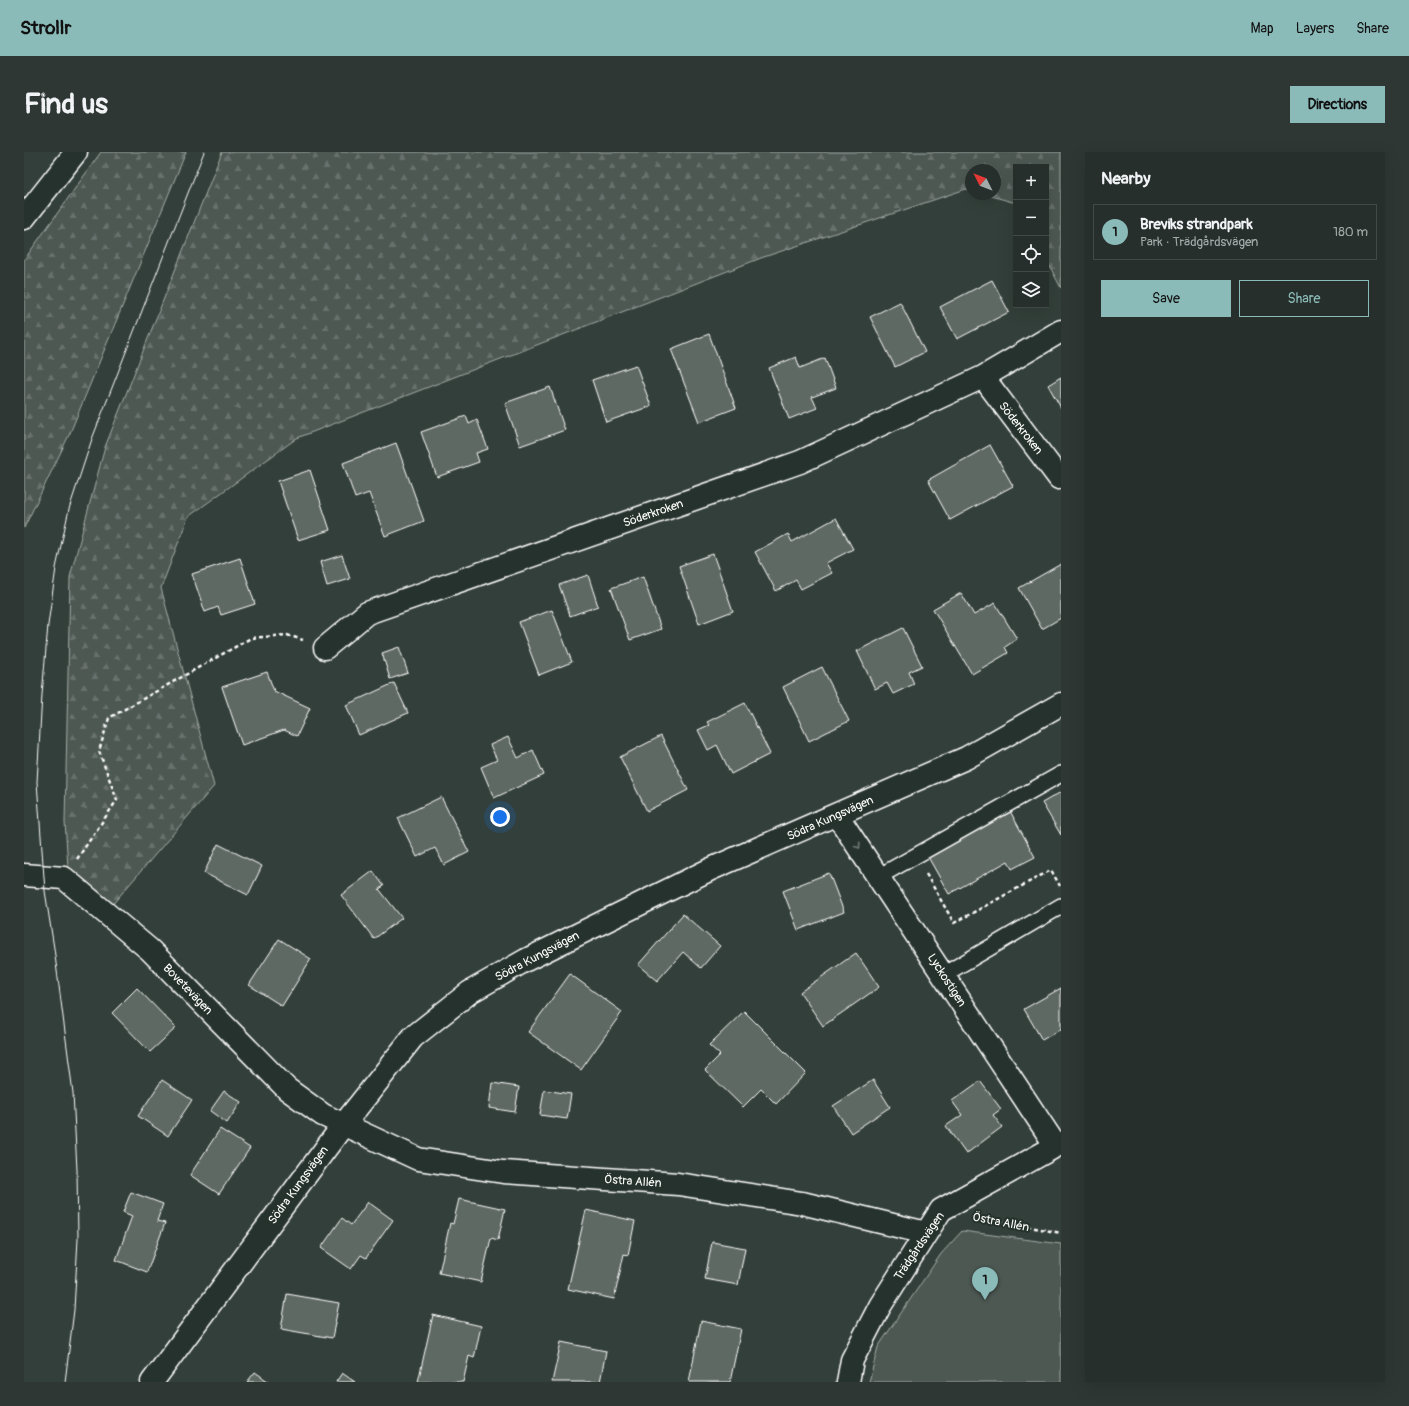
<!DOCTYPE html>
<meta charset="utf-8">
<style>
:root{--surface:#262f2c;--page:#2e3734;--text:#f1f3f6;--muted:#a4a9a9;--line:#424a48;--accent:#8bbbb9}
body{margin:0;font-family:Pangolin,sans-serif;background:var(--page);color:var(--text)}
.controls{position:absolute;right:12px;top:12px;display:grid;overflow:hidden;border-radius:0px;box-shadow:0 4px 16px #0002}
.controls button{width:36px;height:36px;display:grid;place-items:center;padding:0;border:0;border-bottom:1px solid var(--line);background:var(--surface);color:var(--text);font:20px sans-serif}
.compass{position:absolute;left:941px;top:12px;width:36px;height:36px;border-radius:50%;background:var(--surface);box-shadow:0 4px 16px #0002;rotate:312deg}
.you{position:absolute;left:476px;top:665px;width:14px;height:14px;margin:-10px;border:3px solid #fff;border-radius:50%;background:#1a73e8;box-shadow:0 0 0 6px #1a73e833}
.badge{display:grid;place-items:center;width:26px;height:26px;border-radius:50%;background:var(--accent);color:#111;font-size:13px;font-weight:700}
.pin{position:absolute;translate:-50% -33px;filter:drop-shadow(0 1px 2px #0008)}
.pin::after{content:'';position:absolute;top:21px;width:14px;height:12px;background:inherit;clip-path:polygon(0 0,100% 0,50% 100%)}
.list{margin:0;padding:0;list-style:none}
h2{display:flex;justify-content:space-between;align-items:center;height:52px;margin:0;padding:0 16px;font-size:17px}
h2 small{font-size:13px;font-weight:400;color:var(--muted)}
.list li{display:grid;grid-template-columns:26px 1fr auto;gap:12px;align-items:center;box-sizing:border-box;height:56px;margin:0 8px 8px;padding:0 8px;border:1px solid var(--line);border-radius:0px}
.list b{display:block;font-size:15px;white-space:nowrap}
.list p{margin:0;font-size:13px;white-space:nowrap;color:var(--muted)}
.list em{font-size:13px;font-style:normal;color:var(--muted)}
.actions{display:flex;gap:8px;padding:12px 16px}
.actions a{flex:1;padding:9px 0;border:1px solid var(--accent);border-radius:0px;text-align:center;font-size:14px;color:var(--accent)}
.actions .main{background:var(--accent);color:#111}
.icon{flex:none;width:22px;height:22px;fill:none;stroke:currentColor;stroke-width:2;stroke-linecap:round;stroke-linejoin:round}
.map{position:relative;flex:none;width:1037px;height:1230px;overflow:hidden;border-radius:0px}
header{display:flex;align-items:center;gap:24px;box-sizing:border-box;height:56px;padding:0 20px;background:var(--accent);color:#111}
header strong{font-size:19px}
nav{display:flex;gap:22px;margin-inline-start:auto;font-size:14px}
.intro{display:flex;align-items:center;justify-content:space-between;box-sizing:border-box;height:96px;padding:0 24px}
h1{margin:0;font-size:28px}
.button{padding:10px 18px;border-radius:0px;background:var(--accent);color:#111;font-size:14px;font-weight:700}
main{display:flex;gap:24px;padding:0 24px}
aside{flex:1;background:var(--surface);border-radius:0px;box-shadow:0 4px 16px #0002}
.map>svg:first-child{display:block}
.forest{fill:url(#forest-firs);stroke:#a6aca9}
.park{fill:#4d5853;stroke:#a6aca9}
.building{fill:#5f6964;stroke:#fff}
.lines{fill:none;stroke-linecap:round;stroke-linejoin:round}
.service-casing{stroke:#fff;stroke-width:18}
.minor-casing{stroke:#fff;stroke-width:25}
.tertiary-casing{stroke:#fff;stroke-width:25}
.secondary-casing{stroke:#fff;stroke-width:25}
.path{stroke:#fff;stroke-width:2.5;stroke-dasharray:4 3;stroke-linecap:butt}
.service{stroke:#26332d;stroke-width:15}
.minor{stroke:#26332d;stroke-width:22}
.tertiary{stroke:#26332d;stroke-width:22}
.secondary{stroke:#26332d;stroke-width:22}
.tram{stroke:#fff;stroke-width:1}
.oneway{stroke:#727a76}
.labels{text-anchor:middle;stroke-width:4;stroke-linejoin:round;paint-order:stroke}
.street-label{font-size:12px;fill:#fff;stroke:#26332d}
</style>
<header>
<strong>Strollr</strong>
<nav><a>Map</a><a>Layers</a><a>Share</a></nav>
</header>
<div class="intro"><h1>Find us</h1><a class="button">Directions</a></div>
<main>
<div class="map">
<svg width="1037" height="1230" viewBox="0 0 1037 1230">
<defs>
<pattern id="forest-firs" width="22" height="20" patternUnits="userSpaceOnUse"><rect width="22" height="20" fill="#4d5853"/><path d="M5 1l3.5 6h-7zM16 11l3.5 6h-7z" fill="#68716d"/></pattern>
</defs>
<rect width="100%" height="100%" fill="#333f3a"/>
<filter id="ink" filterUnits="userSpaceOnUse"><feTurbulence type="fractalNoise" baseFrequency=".025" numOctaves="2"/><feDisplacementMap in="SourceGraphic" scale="8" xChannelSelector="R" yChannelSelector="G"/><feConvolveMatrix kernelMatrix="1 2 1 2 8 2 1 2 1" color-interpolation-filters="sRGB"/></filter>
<g filter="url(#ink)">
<path class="forest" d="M77 0H162L46 281 0 376V108Z
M198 0H1037V136L1022 107V15H992V51L960 42H971V18H947V38L942 37 737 106 273 286 164 365 137 436 190 634 87 754 44 715 41 670 46 425 81 295Z"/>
<path class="park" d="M938 1079 1037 1092V1230H845L854 1195 917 1102Z"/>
<path class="building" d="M968 128 985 160 933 187 916 155Z
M876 150 901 200 871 215 846 165Z
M685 182 712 256 675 270 647 197Z
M772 205 776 216 801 206 812 236 788 245 793 256 765 267 745 216Z
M612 213 627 254 582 270 568 228Z
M1037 225V256L1024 233Z
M526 235 541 278 496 294 481 251Z
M442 264 445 272 453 268 464 297 452 301 455 310 413 325 397 280Z
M372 291 400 369 361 384 345 341 331 346 319 311Z
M966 293 989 334 926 368 904 328Z
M286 318 306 378 274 388 254 329Z
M812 366 829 397 802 411 808 421 777 437 772 428 752 439 731 400 764 382 768 390Z
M689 402 709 459 675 472 655 414Z
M318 403 326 427 303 434 296 410Z
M216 406 231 452 197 463 194 455 181 460 168 422Z
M1037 412V466L1018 477 995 436Z
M564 423 574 454 546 464 535 433Z
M619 425 637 477 606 488 587 436Z
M937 441 950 463 971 451 993 487 981 495 984 501 948 522 909 457Z
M528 458 548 510 515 523 495 470Z
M879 476 898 514 885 520 890 532 869 542 863 531 851 537 833 499Z
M375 495 384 521 366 527 358 501Z
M798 515 825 569 785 589 759 535Z
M243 520 250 539 286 556 273 584 260 578 218 593 198 535Z
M370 531 384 561 335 583 322 553Z
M721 551 746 602 707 622 693 593 684 598 674 578 685 573 683 570Z
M637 584 664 638 623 659 596 605Z
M484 585 494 606 509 598 520 623 470 646 457 615 473 608 466 593Z
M1037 640V683L1018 651Z
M417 645 445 700 420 713 411 696 393 705 374 666Z
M986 659 1011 705 988 717 984 709 925 742 904 705Z
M194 692 238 714 224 743 180 721Z
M349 719 360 734 355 737 378 766 350 787 317 743Z
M805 721 820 760 774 778 759 739Z
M659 762 696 794 677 816 659 800 633 829 614 813Z
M255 787 287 807 258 854 225 833Z
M832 801 855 835 799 874 776 840Z
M546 822 598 860 557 918 504 880Z
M113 836 152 876 126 900 88 861Z
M1037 836V877L1018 888 1000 857Z
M720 859 782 921 752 952 737 937 719 955 681 918 696 903 685 893Z
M138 928 168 948 144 984 114 964Z
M849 928 866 955 827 981 809 954Z
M956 929 977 957 969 963 978 975 942 1002 922 974 938 963 928 949Z
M468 931 495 935 491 960 465 956Z
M520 938 547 942 543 967 516 963Z
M200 939 217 950 203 971 186 959Z
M196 977 226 996 195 1042 166 1023Z
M107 1040 139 1052 133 1069 141 1071 123 1120 92 1108 108 1064 99 1060Z
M435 1047 481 1057 474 1088 467 1086 457 1130 415 1121 426 1071 429 1072Z
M344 1050 369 1068 342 1106 337 1103 327 1117 297 1096 318 1066 327 1073Z
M562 1058 611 1069 604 1103 600 1102 590 1147 544 1137Z
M688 1090 721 1096 714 1133 681 1127Z
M263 1142 315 1151 308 1186 257 1177Z
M409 1163 457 1174 450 1206 445 1204 439 1230H394Z
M677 1169 717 1177 706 1230H665Z
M537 1190 582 1199 576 1230H528Z
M231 1220 245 1230H223Z
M318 1221 331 1230H312Z"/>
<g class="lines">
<g class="service-casing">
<path id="service" d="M854 725 1037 622
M919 823 1037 754"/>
</g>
<g class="minor-casing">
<path id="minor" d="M959 225 1035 326
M301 496 343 461 776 310 959 225 1037 179
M813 663 1032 994
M0 723 40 726 126 798 263 937 299 963 394 1007 479 1020 654 1032 778 1051 902 1081
M824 1230 828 1208 856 1154 917 1058 1032 994 1037 992"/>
</g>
<g class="tertiary-casing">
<path id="tertiary" d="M128 1230 320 972 389 885 446 840 502 808 687 717 942 606 1037 552"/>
</g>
<g class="secondary-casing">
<path id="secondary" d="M0 66 52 0"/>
</g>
<path class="path" d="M53 707 93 648 75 599 85 566 227 486 263 483 279 488
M902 722 930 771 1027 718 1036 734
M955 1065 1037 1081"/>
<use href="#service" class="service"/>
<use href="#minor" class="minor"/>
<use href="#tertiary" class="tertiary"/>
<use href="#secondary" class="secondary"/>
<path class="tram" d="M41 1230 50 1158 54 1087 53 1018 49 941 30 796 21 739 13 630 18 543 24 473 32 416 45 357 68 287 180 0"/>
</g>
<defs><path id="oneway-chevron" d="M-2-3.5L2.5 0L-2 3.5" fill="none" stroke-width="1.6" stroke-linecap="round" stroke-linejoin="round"/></defs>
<use class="oneway" href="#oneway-chevron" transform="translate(834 694) rotate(56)"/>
</g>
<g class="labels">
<g class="street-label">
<text transform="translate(997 276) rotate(52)" y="4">Söderkroken</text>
<text transform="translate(629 361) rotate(-19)" y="4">Söderkroken</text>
<text transform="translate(806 666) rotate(-24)" y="4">Södra Kungsvägen</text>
<text transform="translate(513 804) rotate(-28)" y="4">Södra Kungsvägen</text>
<text transform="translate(923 828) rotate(57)" y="4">Lyckostigen</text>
<text transform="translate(164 837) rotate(46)" y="4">Bovetevägen</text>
<text transform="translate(609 1029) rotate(4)" y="4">Östra Allén</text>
<text transform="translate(274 1033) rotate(-54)" y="4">Södra Kungsvägen</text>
<text transform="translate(977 1070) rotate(11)" y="4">Östra Allén</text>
<text transform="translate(895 1094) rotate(-56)" y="4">Trädgårdsvägen</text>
</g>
</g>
</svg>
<div class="controls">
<button>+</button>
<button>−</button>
<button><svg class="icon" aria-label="locate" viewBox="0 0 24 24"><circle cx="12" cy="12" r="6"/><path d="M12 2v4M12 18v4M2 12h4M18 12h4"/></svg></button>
<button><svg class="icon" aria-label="layers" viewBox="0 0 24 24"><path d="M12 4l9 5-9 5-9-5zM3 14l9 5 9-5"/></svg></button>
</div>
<svg class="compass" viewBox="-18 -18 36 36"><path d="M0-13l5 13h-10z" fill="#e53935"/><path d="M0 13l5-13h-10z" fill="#a4a9a9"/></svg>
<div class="you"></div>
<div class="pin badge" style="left:961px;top:1148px">1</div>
</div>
<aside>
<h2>Nearby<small></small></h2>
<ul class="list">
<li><span class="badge">1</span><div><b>Breviks strandpark</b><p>Park · Trädgårdsvägen</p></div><em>180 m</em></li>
</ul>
<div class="actions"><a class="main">Save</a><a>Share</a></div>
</aside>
</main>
